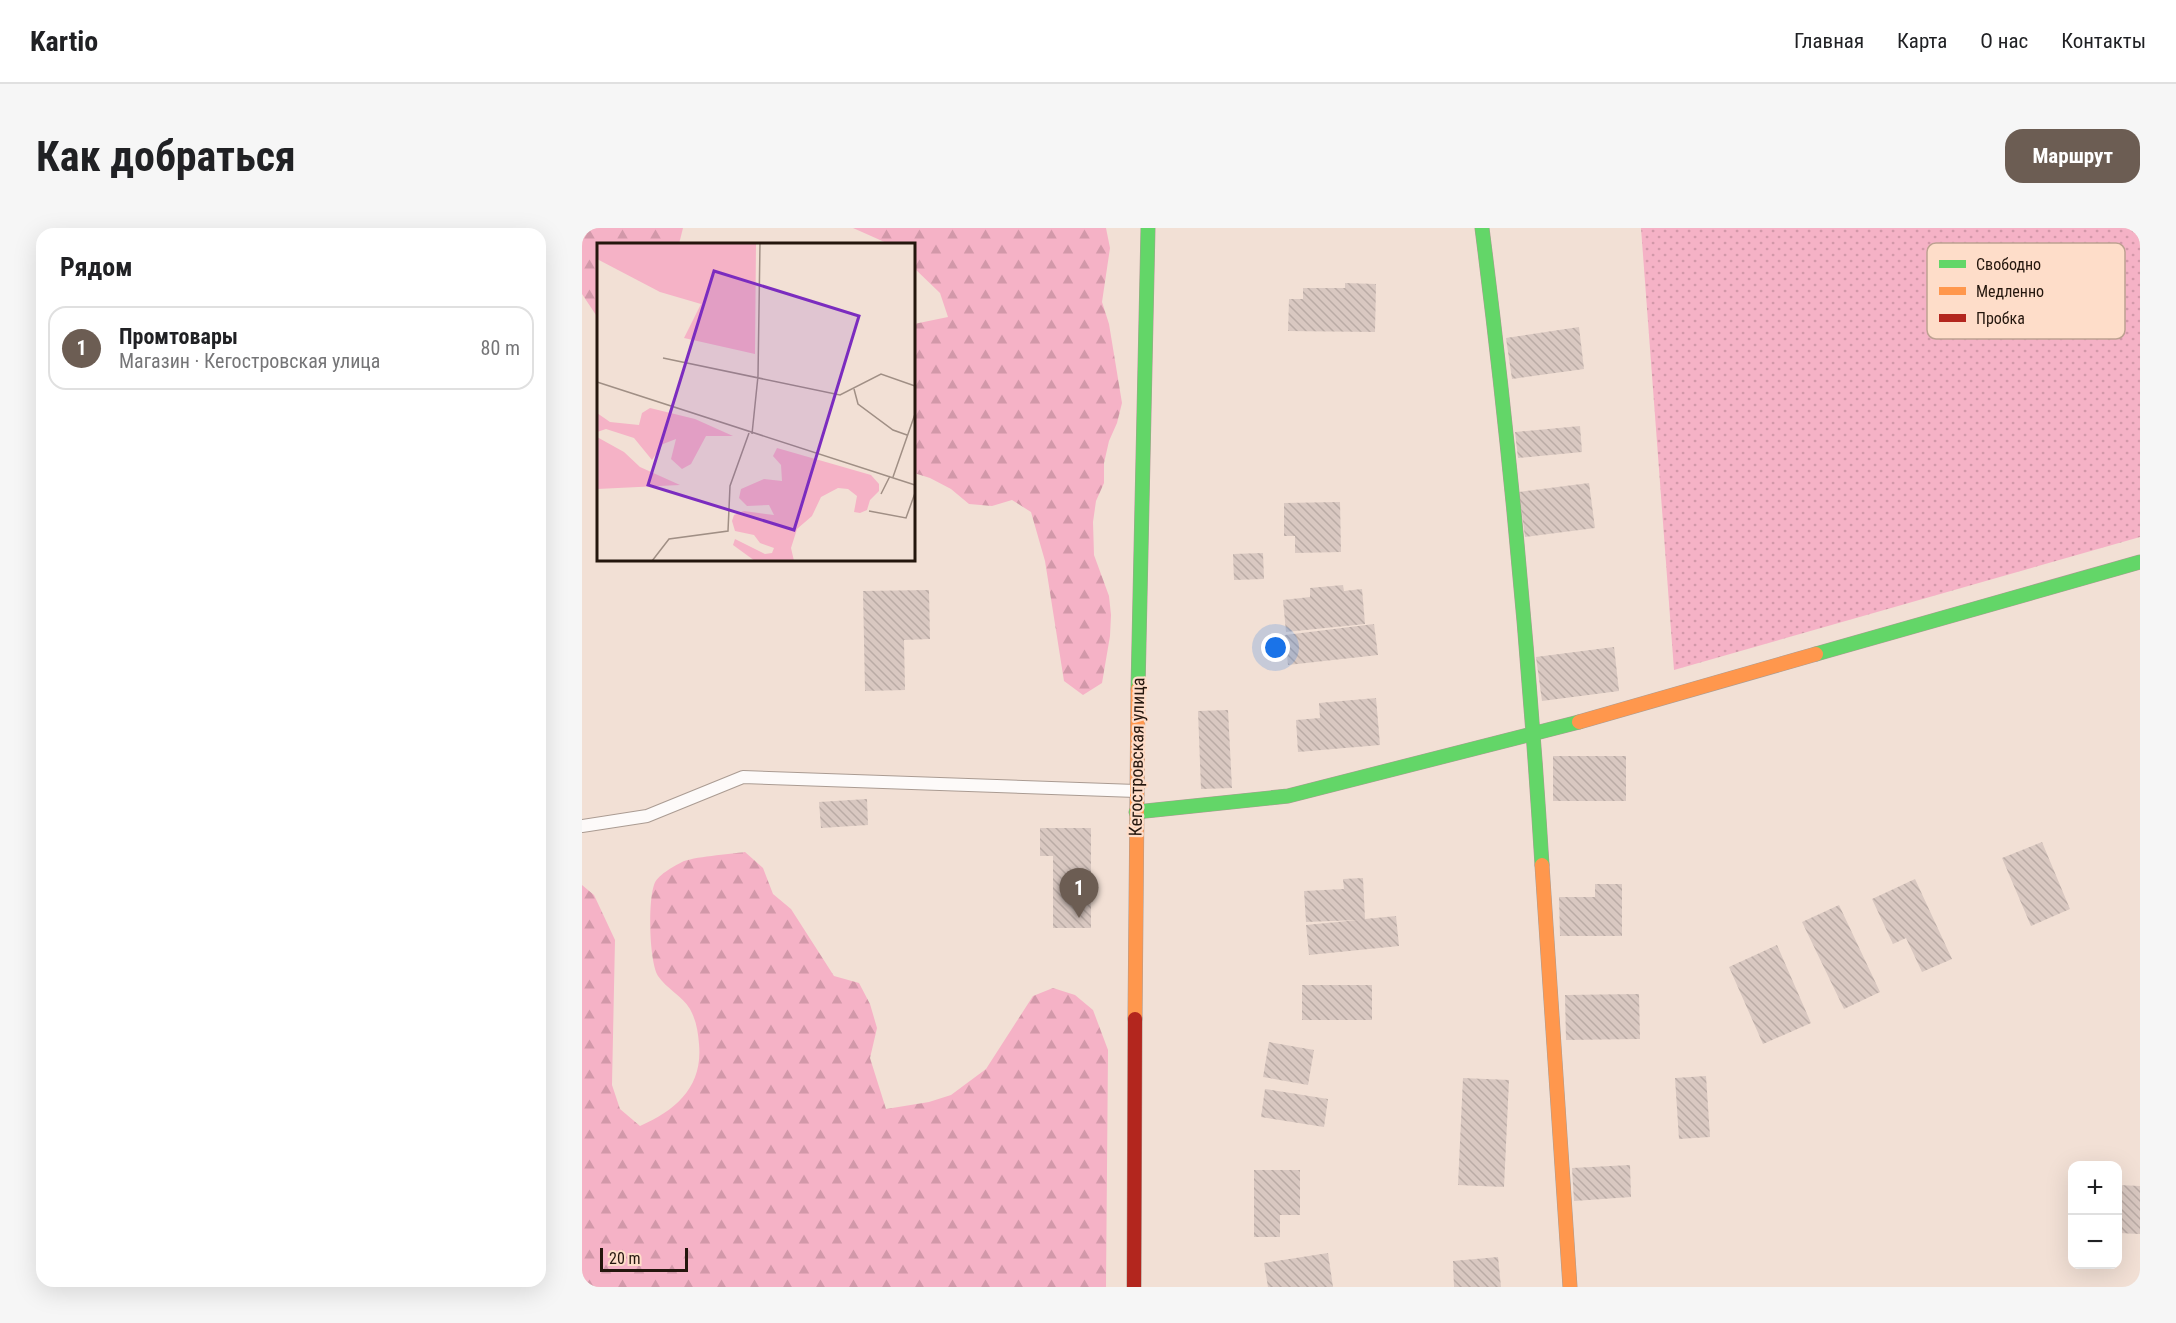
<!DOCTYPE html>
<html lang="ru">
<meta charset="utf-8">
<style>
:root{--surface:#fff;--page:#f6f6f6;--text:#202124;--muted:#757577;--line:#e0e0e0;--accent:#6c5d53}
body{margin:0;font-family:"Roboto Condensed",sans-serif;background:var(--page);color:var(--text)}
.controls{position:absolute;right:18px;bottom:18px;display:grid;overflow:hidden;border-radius:12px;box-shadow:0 6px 24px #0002}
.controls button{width:54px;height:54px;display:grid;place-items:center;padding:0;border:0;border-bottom:2px solid var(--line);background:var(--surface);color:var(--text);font:30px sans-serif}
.scale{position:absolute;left:18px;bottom:15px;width:88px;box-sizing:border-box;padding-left:6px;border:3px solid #24160d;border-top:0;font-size:16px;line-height:21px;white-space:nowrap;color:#24160d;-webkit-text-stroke:4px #feddc9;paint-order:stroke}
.you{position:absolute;left:694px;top:420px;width:21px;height:21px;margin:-15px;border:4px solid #fff;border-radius:50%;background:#1a73e8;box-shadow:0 0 0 9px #1a73e833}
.badge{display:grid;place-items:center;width:39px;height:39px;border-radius:50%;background:var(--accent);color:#fff;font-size:20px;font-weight:700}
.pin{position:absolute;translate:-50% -50px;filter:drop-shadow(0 2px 3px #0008)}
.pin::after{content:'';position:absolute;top:32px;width:21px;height:18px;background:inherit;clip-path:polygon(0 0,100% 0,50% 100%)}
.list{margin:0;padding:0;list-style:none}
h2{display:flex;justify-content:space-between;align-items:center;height:78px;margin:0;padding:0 24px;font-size:26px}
h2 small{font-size:20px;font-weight:400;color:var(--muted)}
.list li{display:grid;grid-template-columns:39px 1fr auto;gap:18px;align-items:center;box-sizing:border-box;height:84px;margin:0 12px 12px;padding:0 12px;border:2px solid var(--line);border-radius:18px}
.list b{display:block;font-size:22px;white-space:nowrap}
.list p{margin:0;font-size:20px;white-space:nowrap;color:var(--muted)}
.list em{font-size:20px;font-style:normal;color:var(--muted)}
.map{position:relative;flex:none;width:1558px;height:1059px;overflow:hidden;border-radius:18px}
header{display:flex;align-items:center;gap:36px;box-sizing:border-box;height:84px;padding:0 30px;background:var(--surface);border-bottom:2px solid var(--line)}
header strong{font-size:28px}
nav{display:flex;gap:33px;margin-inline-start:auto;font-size:21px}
.intro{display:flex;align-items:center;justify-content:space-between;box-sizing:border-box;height:144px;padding:0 36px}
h1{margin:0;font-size:42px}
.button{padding:15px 27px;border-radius:18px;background:var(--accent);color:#fff;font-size:21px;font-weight:700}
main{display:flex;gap:36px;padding:0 36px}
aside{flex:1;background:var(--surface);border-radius:18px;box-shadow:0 6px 24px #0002}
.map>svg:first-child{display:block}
.grass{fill:url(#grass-dots)}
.forest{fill:url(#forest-firs)}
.building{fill:url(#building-back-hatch)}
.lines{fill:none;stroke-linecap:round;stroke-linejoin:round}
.lane-casing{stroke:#aa9b92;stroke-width:14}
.fast-casing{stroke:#aa9b92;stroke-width:15}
.slow-casing{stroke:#aa9b92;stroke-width:15}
.jam-casing{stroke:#aa9b92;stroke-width:15}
.lane{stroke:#fdfaf9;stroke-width:12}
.fast{stroke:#63d668;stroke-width:14}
.slow{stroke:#ff974d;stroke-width:14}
.jam{stroke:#b3261e;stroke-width:14}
.labels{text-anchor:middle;stroke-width:4.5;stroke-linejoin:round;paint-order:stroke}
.street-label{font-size:18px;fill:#24160d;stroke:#feddc9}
.inset-road{fill:none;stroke:#a08f85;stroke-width:1.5}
.view{fill:#7b2cbf;fill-opacity:0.15;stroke:#7b2cbf;stroke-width:3}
.inset-edge{fill:none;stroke:#24160d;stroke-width:3}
.key{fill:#feddc9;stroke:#bda191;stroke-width:1.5}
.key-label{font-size:16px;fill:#24160d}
</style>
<header>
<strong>Kartio</strong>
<nav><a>Главная</a><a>Карта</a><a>О нас</a><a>Контакты</a></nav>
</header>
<div class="intro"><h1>Как добраться</h1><a class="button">Маршрут</a></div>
<main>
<aside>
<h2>Рядом<small></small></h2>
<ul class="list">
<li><span class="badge">1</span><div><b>Промтовары</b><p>Магазин · Кегостровская улица</p></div><em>80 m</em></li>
</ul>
</aside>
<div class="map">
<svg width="1558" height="1059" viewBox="0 0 1558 1059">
<defs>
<pattern id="grass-dots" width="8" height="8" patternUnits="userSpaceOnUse" patternTransform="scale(1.5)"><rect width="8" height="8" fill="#f5b2c6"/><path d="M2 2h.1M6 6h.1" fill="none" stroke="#d298a9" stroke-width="1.8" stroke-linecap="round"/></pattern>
<pattern id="forest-firs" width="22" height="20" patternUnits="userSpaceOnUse" patternTransform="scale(1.5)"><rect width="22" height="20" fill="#f5b2c6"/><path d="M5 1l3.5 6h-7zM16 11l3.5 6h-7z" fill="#d298a9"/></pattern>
<pattern id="building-back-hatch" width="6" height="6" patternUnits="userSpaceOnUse" patternTransform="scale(1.5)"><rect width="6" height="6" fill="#d9c8c1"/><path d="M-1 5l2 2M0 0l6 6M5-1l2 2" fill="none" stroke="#baaba5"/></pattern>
</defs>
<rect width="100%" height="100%" fill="#f2e0d5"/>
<path class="grass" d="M1059 0H1558V309L1092 442Z"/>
<path class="forest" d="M0 0H101L97 16H16V97L14 87 0 66Z
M271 0H524L528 20 520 74 527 96 540 175 535 195 527 213 522 235V255L514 273 511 294 512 327 527 368 529 387 528 408 520 455 501 467 482 453 463 333 449 284 430 272 410 278 387 276 369 261 348 250 332 245V96L366 89 358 65 332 40V16H307Z
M163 624 181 640 191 666 209 681 252 748 277 755 288 776 295 800 288 830 304 881 347 874 369 867 404 841 451 768 471 760 493 767 511 782 526 822 524 1059H0V657L12 667 33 712 30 857 38 881 58 898C95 882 121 858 117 816 116 803 114 792 108 781 100 768 84 760 76 748 67 733 66 674 72 657 75 647 91 639 100 634 110 629 148 626 163 624Z"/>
<path class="building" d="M763 55 794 56 793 104 706 103 707 71H721V60H763Z
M997 99 1002 141 930 151 924 110Z
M998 198 1000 224 936 230 933 204Z
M1007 255 1013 300 943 309 937 264Z
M758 274 759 324 713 325V308H702V275Z
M681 325 682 351 652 352 651 326Z
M761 357 762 363 780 361 783 396 704 404 701 372 728 369V360Z
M347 362 348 411 322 412 323 462 283 463 281 363Z
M792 396 796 427 706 437 703 407Z
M1032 419 1037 463 960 473 954 429Z
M794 470 798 517 716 524 714 492 738 490 737 475Z
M646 482 650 560 619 561 616 483Z
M971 528H1044V573H971Z
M285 571 286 597 239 600 237 574Z
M458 600H509V700H471V628H458Z
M1460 614 1488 681 1449 698 1420 630Z
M781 650 783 691 814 688 817 718 727 727 724 697 776 692 724 694 722 663 762 661 761 651Z
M1333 651 1370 731 1340 744 1324 710 1311 716 1290 671Z
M1013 656H1040V708H978L977 669H1013Z
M1257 677 1298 764 1262 781 1220 694Z
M1195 717 1229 795 1181 816 1147 739Z
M720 757H790V792H720Z
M1057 766 1058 811 984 812 983 767Z
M687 814 732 822 726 857 681 849Z
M1124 848 1128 909 1097 911 1093 850Z
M881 850 927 852 922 959 876 957Z
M683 861 746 871 742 899 679 889Z
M1048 937 1049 969 992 973 990 940Z
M672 942H718V987H698V1009H672Z
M1536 957 1558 958V1006L1536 1005Z
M746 1025 751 1059H686L682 1035Z
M916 1029 919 1059H872L871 1033Z"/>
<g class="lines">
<g class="lane-casing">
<path id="lane" d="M0 598 65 588 161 549 554 563"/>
</g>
<g class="fast-casing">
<path id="fast" d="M900 0C927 211 947 425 960 637
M1234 426 1558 334
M556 461 566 0
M554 584 706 568 997 494"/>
</g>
<g class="slow-casing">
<path id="slow" d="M997 494 1234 426
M960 637 988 1059
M553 791 556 461"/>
</g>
<g class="jam-casing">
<path id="jam" d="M552 1059 553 791"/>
</g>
<use href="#lane" class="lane"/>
<use href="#fast" class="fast"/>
<use href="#slow" class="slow"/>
<use href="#jam" class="jam"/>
</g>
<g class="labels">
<g class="street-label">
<text transform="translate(555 529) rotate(-89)" y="6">Кегостровская улица</text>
</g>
</g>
<g transform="translate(15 15)">
<rect width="318" height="318" fill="#f2e0d5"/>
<path d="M0 0H159L158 111 87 95 104 61 63 49 0 16Z" fill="#f5b2c6"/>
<path d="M53 165 98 176 136 193H109L94 221 85 226 74 216 79 196 66 201 55 217 37 195 9 186 0 189V170L13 179 42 182 45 170ZM0 194 27 209 43 224 83 242 0 246ZM180 205 274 232 282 241V248L273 257 270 267 263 270 257 269 260 253 251 246 241 245 224 254 215 273 200 286 194 305 197 318H158L136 302 138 296 168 311 175 310 177 305 163 300 157 292 138 288 135 278 137 272 147 268 177 272 172 262 150 263 142 255 144 246 167 236 185 238 184 222 176 213Z" fill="#f5b2c6"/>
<path class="inset-road" d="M66 115 243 152 284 131 318 143M0 139 318 242M257 146 261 161 296 187 310 192M155 191 161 133 163 0M296 234 318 171M284 251 293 233M272 268 309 275 318 250M55 318 72 296 131 288 133 243 152 190"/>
<path class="view" d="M117 28 262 73 197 287 51 242Z"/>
<rect width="318" height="318" class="inset-edge"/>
</g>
<rect x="1345" y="15" width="198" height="96" rx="9" class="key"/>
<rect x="1357" y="32" width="27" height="8" fill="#63d668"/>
<rect x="1357" y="59" width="27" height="8" fill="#ff974d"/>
<rect x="1357" y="86" width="27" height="8" fill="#b3261e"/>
<g class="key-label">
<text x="1394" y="42">Свободно</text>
<text x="1394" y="69">Медленно</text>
<text x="1394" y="96">Пробка</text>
</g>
</svg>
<div class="controls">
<button>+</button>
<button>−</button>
</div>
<div class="scale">20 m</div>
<div class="you"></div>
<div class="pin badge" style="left:497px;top:690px">1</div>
</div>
</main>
